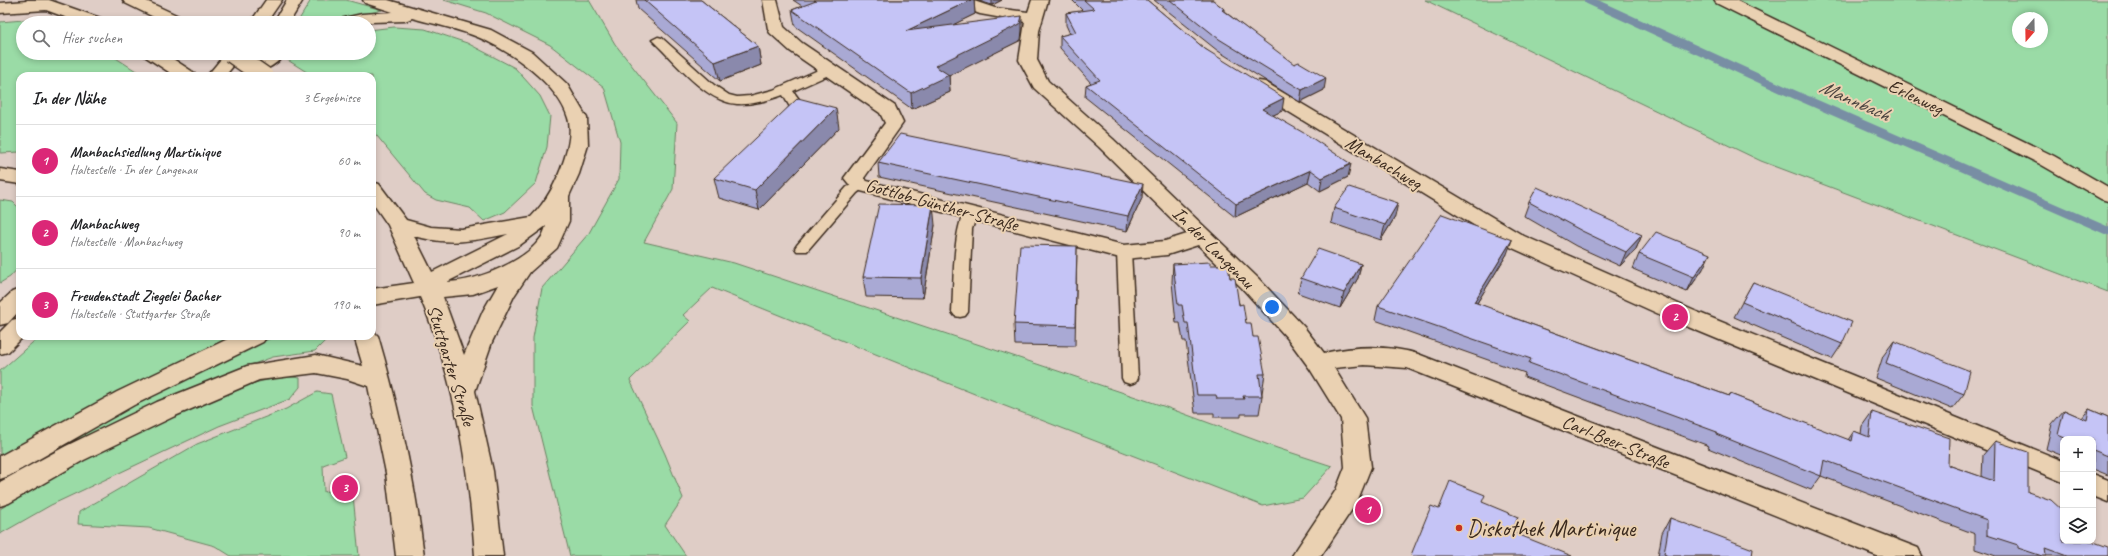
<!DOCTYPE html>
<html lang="de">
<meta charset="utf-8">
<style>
:root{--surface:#fff;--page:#f6f6f6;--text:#202124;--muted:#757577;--line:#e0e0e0;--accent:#db2777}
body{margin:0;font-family:Caveat,sans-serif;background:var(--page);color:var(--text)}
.controls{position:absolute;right:12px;bottom:12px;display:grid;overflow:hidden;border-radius:8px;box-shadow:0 2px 6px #0003}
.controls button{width:36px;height:36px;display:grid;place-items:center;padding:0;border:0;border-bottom:1px solid var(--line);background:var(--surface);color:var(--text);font:20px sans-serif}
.compass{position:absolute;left:2012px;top:12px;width:36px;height:36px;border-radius:50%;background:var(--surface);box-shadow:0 2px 6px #0003;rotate:200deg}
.you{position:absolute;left:1272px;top:307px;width:14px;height:14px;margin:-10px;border:3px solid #fff;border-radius:50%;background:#1a73e8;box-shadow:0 0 0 6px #1a73e833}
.badge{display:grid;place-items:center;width:26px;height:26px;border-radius:50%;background:var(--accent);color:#fff;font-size:13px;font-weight:700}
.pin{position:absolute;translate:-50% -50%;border:2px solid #fff;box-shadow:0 1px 4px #0006}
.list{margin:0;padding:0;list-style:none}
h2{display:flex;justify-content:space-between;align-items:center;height:52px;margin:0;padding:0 16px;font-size:17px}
h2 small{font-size:13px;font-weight:400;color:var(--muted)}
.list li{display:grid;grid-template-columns:26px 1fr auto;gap:12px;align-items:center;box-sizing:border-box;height:72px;padding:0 16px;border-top:1px solid var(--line)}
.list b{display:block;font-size:15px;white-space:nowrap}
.list p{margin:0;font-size:13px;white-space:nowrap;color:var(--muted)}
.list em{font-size:13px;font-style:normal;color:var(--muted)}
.icon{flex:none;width:22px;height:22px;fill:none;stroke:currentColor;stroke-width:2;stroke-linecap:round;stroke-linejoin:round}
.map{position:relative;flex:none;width:2108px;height:556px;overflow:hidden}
.search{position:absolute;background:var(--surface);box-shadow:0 2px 6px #0003;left:16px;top:16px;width:360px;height:44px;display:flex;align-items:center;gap:10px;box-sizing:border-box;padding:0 14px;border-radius:22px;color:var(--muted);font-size:15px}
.panel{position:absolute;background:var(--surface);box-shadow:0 2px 6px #0003;left:16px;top:72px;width:360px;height:268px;border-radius:12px}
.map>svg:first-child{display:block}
.green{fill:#9adba6;stroke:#6a8262;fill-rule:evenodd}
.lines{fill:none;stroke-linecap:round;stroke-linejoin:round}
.stream{stroke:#788ea4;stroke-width:8}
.service-casing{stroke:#3b2a1e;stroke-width:3}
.minor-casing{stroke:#3b2a1e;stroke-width:3}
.primary-casing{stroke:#3b2a1e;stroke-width:3}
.service{fill:#ead1b2;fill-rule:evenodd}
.minor{fill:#ead1b2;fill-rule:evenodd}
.primary{fill:#ead1b2;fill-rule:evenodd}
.primary-bridge-casing{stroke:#3b2a1e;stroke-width:21;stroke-linecap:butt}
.primary-bridge{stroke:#ead1b2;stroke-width:18}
.wall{fill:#a9a9d4;stroke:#3b2a1e}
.shaded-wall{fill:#8a89ac;stroke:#3b2a1e}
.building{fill:#c5c4f6;stroke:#3b2a1e}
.poi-dot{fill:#c8321e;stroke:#ead1b2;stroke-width:1.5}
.labels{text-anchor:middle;stroke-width:4;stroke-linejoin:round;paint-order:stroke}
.street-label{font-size:19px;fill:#3b2a1e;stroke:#ead1b2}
.water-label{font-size:20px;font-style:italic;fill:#4a433f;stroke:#ead1b2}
.near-poi-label{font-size:23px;fill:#3b2a1e;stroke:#ead1b2;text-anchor:start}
</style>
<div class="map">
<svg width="2108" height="556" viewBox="0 0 2108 556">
<rect width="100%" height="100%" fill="#dfcdc6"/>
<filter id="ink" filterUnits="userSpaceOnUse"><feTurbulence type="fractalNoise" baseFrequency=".025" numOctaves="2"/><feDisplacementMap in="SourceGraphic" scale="8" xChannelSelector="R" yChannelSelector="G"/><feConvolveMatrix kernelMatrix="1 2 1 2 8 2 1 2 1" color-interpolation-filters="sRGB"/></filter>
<g filter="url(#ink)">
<path class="green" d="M311 0H346L382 10 324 23H297Z
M444 0H589L615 44 677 123 673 189 644 242 734 263 1163 406 1277 448 1332 466 1303 498 1263 506 992 401 712 288 683 315 690 321 630 380 665 454 683 498 665 525 686 556H570L533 406V338L542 288 589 233 619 179 620 142 604 87 550 45 486 13Z
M1425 0H2108V292L1761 161ZM2018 18H2042V42H2018Z
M35 19 55 23H23V53H108L144 76H20V152L0 153V22Z
M394 27 425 29 467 43 515 68 540 96 550 116 547 147 536 183 505 212 484 221 470 208 436 200 425 194 372 130V76H313L286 59 298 53H369V30Z
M0 200 13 202 20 209V266L10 277 0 283Z
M40 336H234C154 374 75 412 0 459V371Z
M277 336H334L328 338 315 351 273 357 234 371 165 401 0 486V477L62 439 241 350Z
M284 376 300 378V387L290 399 219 426 51 505 0 534V509L65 468 229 389Z
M317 392 331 394 345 457 323 465 324 492 352 485 359 556H231L215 546 149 528 78 524 79 512 197 444 286 409Z"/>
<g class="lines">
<path class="stream" d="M1588 0 1782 89 2108 231"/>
<g class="service-casing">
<path id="service" d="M658 37 662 38 714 85 729 95 737 97 750 96 773 90 825 67 829 66 835 70 833 73 793 91 801 102 802 107 791 121 787 122 781 118 790 107 783 95C768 100 753 105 737 104 706 102 676 63 654 42L652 40Z
M860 181 865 182 867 185 857 193 807 251H797L795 248 797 245 847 187Z
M971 208 976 209 978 212 972 229 968 312 965 316 960 317 955 316 952 312C954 286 952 230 966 209Z
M1124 247 1129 249 1131 252 1138 378 1136 382 1130 384 1124 382 1122 378 1117 252 1119 249Z"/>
</g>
<g class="minor-casing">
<path id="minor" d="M763 0H777L784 27 802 43 895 106 903 123 864 178 867 181 1124 245 1165 241 1187 234 1099 147 1034 88 1019 60 1025 22 980 14 951 3 949 0H971L995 8 1028 12 1032 0H1048L1039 31 1037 60 1048 81 1113 139 1258 278 1304 327 1324 353C1354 346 1388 345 1418 354L1918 548 1922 556H1877L1407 368 1364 365 1334 368 1365 418 1371 467 1357 502 1321 556H1292L1336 490 1345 467 1341 419 1310 369 1288 339 1242 288 1198 245 1167 255 1124 259 853 189 844 178 885 123 880 113 790 51 770 33 768 29Z
M1714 0H1735L2054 156 2108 187V201L2101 199 2040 164 1716 3Z
M1259 81 1265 82 1524 236 1697 312 2063 461V482L1681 324 1508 246 1253 90 1250 86 1253 82Z
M2093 474 2108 480V502L2093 496Z"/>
</g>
<g class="primary-casing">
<path id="primary" d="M26 0H49L103 19 105 23H81L46 10 0 13V3L27 1Z
M123 0H144L185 19 187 23H166L125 3Z
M266 0H282L266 23H250Z
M287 0H303L289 23H273Z
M363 0H388L491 30 532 52 567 84 587 118 588 145 579 174 569 196V221L557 248 530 272 514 296 492 342 475 391 493 471 503 556H475C469 468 455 379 420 297L372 305V289L414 283 388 225 372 202V182L379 184 406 220 431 227 461 229 531 217C547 201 557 181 564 160 568 148 572 130 568 118 558 84 510 51 480 38 459 29 434 24 412 18L405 21 338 23 340 19 362 14 393 12 365 3ZM546 226C545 229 543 236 540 239 524 262 475 282 447 282L520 245ZM508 234 432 272 414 236C451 246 471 241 508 234ZM498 285 483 311 464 355 443 297 473 294Z
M143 53H164L193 72 196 76H175L146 57Z
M226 53H244L225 76H207Z
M265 53H286C278 64 257 77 245 74L242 70 245 66Z
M0 169 20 172V184L0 181Z
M20 289V310L8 323 0 325V303L12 292Z
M20 318V336H24L8 352 0 354V332L12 320Z
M372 330 378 336C399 408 415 481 424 556H396L386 473 368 386 347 379 316 373 259 380 175 416 84 460 9 503 0 506V482L66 446 157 402 247 366 316 355 363 366 354 336H372Z
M234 336H267L263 342 134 405 9 476 0 479V456L117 392Z"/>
</g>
<use href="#service" class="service"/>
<use href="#minor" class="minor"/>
<use href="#primary" class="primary"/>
<g class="primary-bridge-casing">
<path id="primary-bridge" d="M231 53 264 76"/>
</g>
<use href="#primary-bridge" class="primary-bridge"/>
</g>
<path class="wall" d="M636 0H701L758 46 761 65 720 81 638 9Z
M793 0H974L975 14 952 25 1022 31 1021 40 949 75 950 92 912 109 795 26 792 10 802 6Z
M976 0H1002L992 5Z
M1072 0H1147L1205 49 1282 111 1273 115 1348 177 1320 191 1308 182 1235 217 1085 97 1086 85 1091 83 1060 48V36L1070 34 1066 25V13L1083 11Z
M1154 0H1213L1224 9V11L1324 90 1300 102 1218 51Z
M839 128 759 210 719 198 714 178Z
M878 163 1142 198 1127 231 879 177Z
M1529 202 1642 235 1636 249 1620 266 1576 246 1524 216Z
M1334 208 1395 217 1381 240 1331 223Z
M935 225 923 298 866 297 863 277Z
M1077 246 1075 346 1015 345 1014 324Z
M1507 254 1477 303 1503 314 1729 396 1730 394 1848 440 1854 431 1861 434 1862 426 1872 412 1948 465 1982 477 1983 455 1995 441 2028 492 2063 541 2108 556H1996L1975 549V534L1821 476 1811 490 1708 448 1709 446 1524 377 1525 373 1375 320 1378 306Z
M1639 254 1703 269 1687 292 1633 269Z
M1173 264 1210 265 1230 278 1246 323 1253 337 1265 374 1262 393V396L1259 414H1241V417H1214V413H1195L1186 341H1183L1180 323H1176L1172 282Z
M1361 264 1358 278 1340 308 1298 293 1301 278Z
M1753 282 1842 344 1832 359 1734 317Z
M1894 341 1964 394 1952 409 1876 378 1883 356Z
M2089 409 2108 417V475L2093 469V439H2063V456L2046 449 2052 424 2064 410 2082 418Z
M1670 518 1752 556H1658L1662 533Z"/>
<path class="shaded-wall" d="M971 0H974L975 14 908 47 906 31Z
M992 0H1002L992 5Z
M1022 16V31L1021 40 949 76V75L950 92 912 109 911 93 935 66Z
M758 46 761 65 720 81 715 62Z
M1326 78 1324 90 1300 102 1302 90Z
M1284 98 1282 111 1261 121 1262 109Z
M836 108 839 128 759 210 755 190Z
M1351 164 1348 177 1320 191 1322 178Z
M1311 170 1308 182 1235 217 1236 204Z
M1143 184 1142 198 1127 231 1128 216Z
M1398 203 1395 217 1381 240 1385 225Z
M933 205 935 225 923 298 921 278Z
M1642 235 1636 249 1620 266 1626 252Z
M1512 240 1507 254 1469 316 1474 302Z
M1710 254 1703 269 1687 292 1694 277Z
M1361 264 1358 278 1340 308 1344 293Z"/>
<path class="building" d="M644 0H701L758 46 715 62Z
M814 0H971L906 31 1022 16 1020 24 935 66 949 75 911 93 792 10 816 1Z
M1084 0H1147L1205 49 1284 98 1262 109 1309 136 1351 164 1322 178 1311 170 1236 204 1086 85 1100 80 1060 36 1076 32 1066 13 1094 9Z
M1170 0H1213L1224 9 1222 10 1294 64 1299 62 1326 78 1302 90 1219 39Z
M798 98 836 108 755 190 714 178Z
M900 134 1143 184 1128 216 878 163Z
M1349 187 1398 203 1385 225 1334 208Z
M1537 187 1642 235 1626 252 1582 231 1529 202Z
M879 204 933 205 921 278 863 277Z
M1442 214 1512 240 1474 302 1504 313 1503 314 1729 396 1730 394 1852 441 1854 431 1869 437 1872 412 1949 438 1948 465 1994 481 1995 441 2028 452V492L2051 500 2063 511V541H2091L2108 547V556H2067L2045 548 2046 556H2042L2018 548V545L1987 535V520L1824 460 1821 476 1716 434 1717 432 1529 363 1531 359 1378 306Z
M1656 232 1710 254 1694 277 1639 254Z
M1020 245 1077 246 1075 326 1014 324Z
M1318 249 1361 264 1344 293 1301 278Z
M1210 262V265H1228L1230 278H1235L1239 305 1243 304 1246 323H1251L1253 337H1258L1265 374H1259L1262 396H1243L1244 399H1217L1216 395H1197L1188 323H1185L1182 305H1178L1173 264Z
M1753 282 1852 322 1842 344 1742 302Z
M1894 341 1970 371 1964 394 1886 363Z
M2089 409 2108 417V456L2093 450V439H2067L2058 435 2064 410 2087 420Z
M1450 481 1485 495 1482 502 1518 517 1512 532 1572 556H1413L1411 555 1431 506 1439 509Z
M1670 518 1753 549 1752 556H1668L1664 554Z"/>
</g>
<circle class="poi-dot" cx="1459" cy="528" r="4"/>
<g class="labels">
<g class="street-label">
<text transform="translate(1916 96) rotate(26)" y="7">Erlenweg</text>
<text transform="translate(1384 162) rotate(31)" y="7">Manbachweg</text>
<text transform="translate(942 204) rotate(15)" y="7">Gottlob-Günther-Straße</text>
<text transform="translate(1214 247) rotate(45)" y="7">In der Langenau</text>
<text transform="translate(452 365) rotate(73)" y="7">Stuttgarter Straße</text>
<text transform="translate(1616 441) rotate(22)" y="7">Carl-Beer-Straße</text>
</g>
<g class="water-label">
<text transform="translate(1855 100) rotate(24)" y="7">Mannbach</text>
</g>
<g class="near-poi-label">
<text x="1467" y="536">Diskothek Martinique</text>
</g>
</g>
</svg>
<div class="controls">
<button>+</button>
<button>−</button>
<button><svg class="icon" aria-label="layers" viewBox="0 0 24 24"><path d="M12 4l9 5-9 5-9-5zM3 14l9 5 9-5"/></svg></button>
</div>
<svg class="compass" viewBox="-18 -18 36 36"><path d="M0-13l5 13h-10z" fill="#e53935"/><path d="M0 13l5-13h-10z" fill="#757577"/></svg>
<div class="you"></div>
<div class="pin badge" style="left:1368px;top:510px">1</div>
<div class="pin badge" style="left:1675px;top:317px">2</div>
<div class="pin badge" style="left:345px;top:488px">3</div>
<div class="search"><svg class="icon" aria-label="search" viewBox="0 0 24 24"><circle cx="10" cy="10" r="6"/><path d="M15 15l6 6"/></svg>Hier suchen</div>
<section class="panel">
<h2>In der Nähe<small>3 Ergebnisse</small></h2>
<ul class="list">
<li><span class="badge">1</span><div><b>Manbachsiedlung Martinique</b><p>Haltestelle · In der Langenau</p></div><em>60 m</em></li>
<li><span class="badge">2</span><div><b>Manbachweg</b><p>Haltestelle · Manbachweg</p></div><em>90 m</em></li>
<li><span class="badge">3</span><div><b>Freudenstadt Ziegelei Bacher</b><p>Haltestelle · Stuttgarter Straße</p></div><em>190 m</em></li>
</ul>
</section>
</div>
